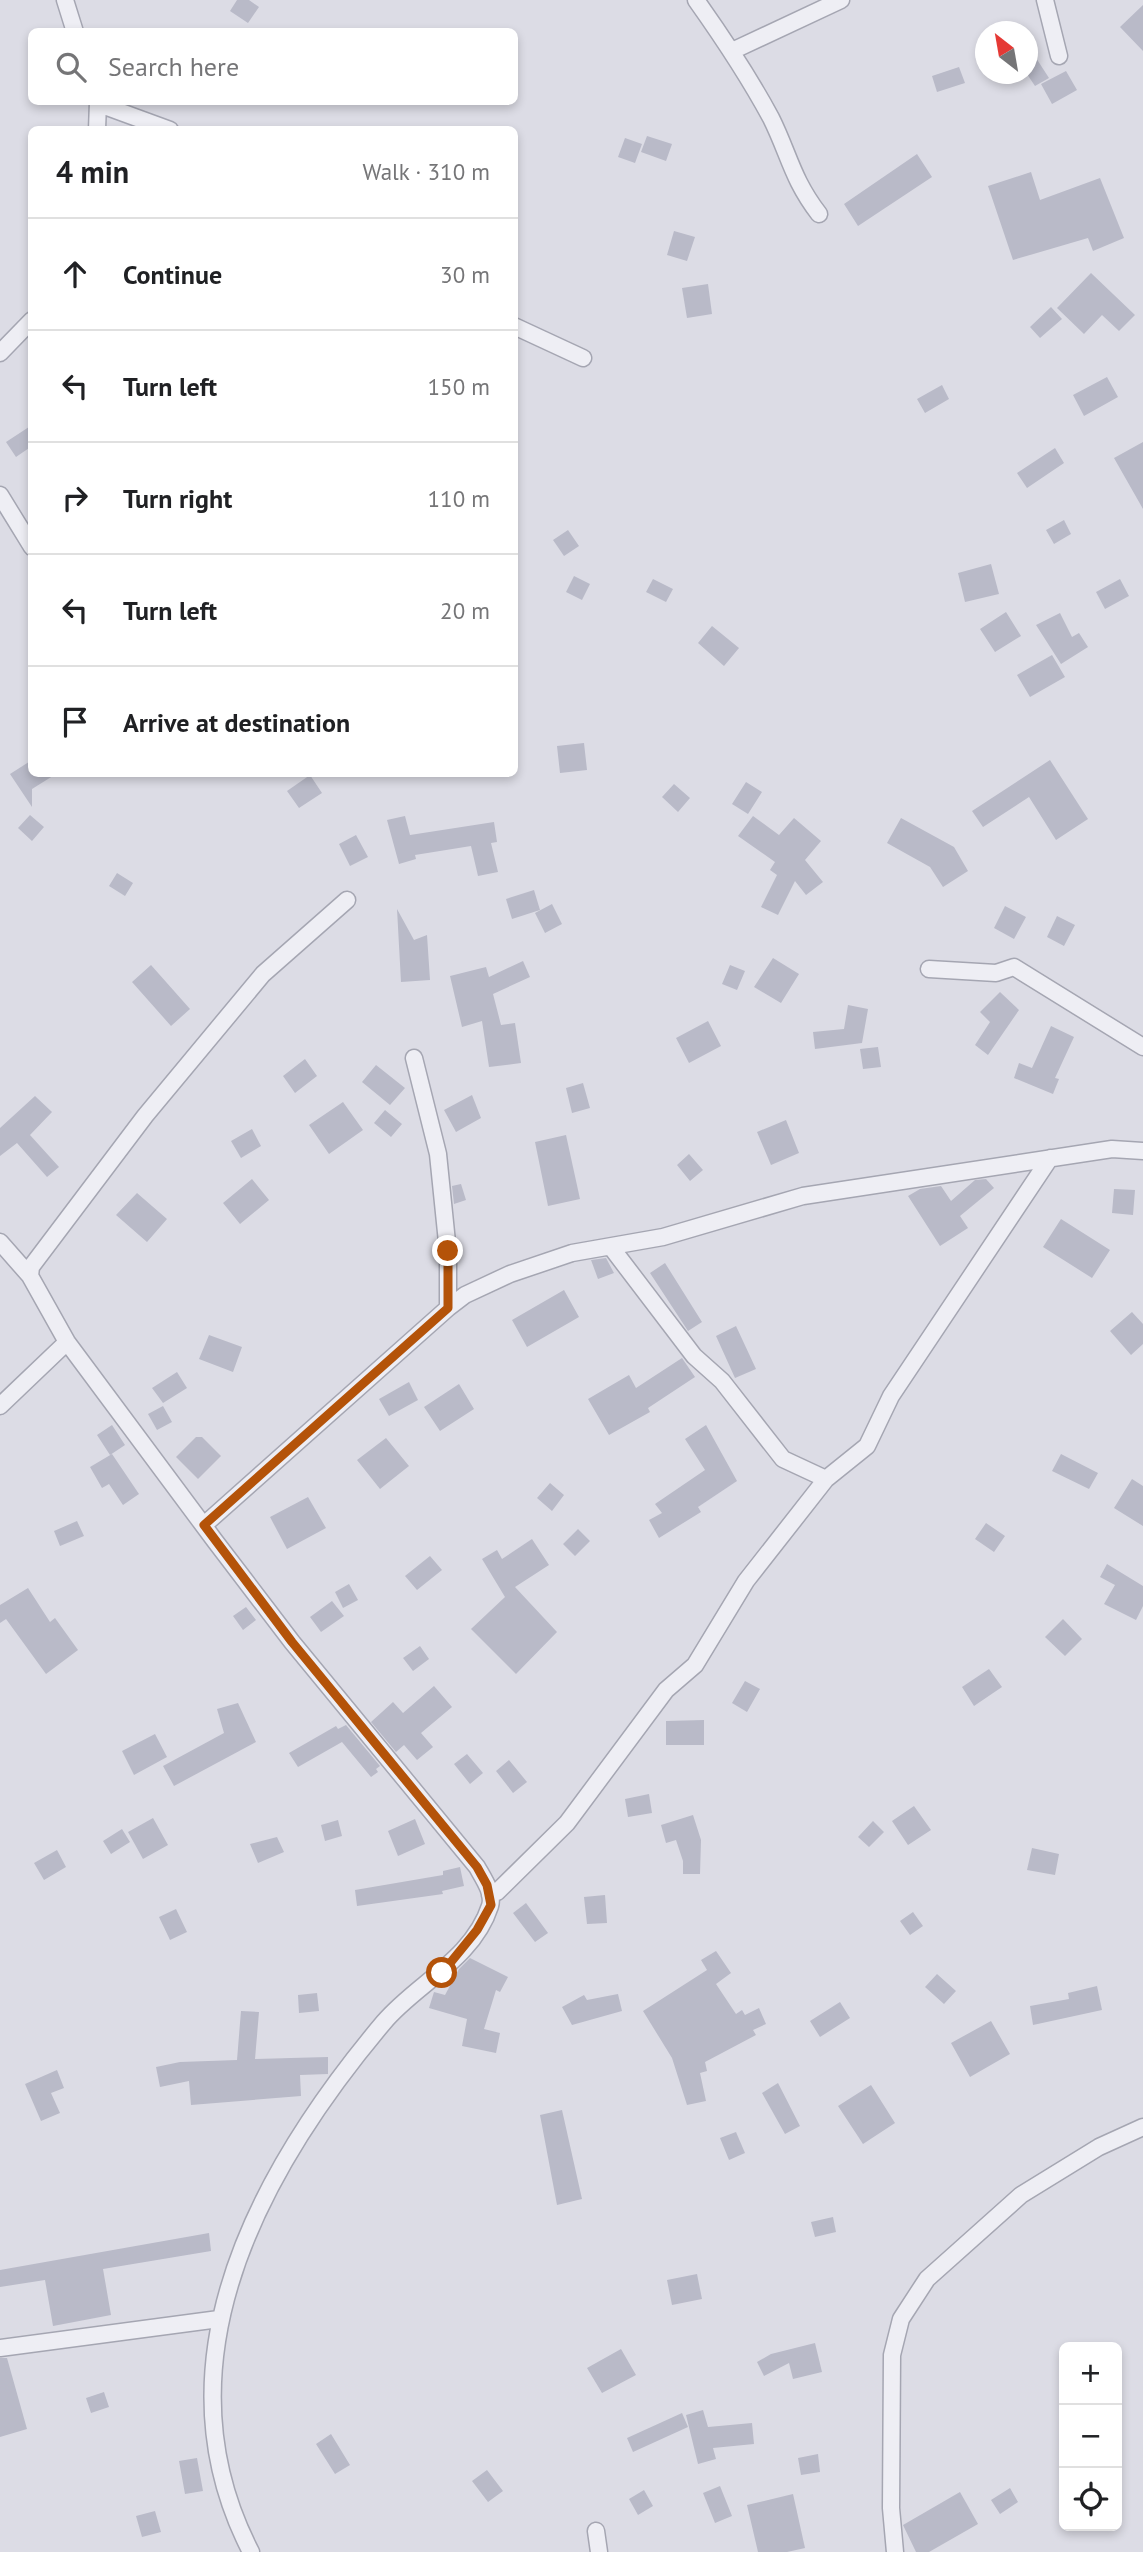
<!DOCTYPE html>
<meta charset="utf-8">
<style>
:root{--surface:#fff;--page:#f6f6f6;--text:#202124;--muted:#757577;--line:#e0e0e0}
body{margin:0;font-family:"PT Sans",sans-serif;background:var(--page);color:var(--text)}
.controls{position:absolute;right:21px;bottom:21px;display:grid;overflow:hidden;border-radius:10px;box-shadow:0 4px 10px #0003}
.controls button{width:63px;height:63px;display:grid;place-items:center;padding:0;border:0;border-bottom:2px solid var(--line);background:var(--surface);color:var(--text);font:35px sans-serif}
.compass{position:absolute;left:975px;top:21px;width:63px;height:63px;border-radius:50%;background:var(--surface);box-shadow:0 4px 10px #0003;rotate:329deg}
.stop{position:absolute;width:21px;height:21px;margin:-16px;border:5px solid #b45309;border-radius:50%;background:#fff}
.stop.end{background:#b45309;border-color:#fff;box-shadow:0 2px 7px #0008}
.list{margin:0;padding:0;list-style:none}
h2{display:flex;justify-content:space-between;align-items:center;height:91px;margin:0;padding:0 28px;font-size:30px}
h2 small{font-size:23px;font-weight:400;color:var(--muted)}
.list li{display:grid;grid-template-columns:46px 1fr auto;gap:21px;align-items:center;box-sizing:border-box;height:112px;padding:0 28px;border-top:2px solid var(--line)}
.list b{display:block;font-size:26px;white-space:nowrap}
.list em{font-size:23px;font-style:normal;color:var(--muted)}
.icon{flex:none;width:38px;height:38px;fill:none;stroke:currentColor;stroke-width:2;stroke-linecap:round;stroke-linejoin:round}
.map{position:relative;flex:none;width:1143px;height:2552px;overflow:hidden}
.search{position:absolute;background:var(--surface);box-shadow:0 4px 10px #0003;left:28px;top:28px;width:490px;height:77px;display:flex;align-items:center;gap:18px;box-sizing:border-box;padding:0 24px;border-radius:10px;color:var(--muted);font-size:26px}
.panel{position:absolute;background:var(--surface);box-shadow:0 4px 10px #0003;left:28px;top:126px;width:490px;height:651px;border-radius:10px}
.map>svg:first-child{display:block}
.building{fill:#b9bac8}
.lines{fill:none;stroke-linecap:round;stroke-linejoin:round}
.minor-casing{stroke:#a5a6b2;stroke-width:19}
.minor{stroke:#eeeef4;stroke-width:16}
.route{stroke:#b45309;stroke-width:9}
</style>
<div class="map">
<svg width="1143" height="2552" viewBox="0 0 1143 2552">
<rect width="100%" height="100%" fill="#dcdce5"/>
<path class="building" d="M237 0H249L259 7 248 23 230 11Z
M1143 5V51L1120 27Z
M1027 44 1049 78 1035 86 1027 74Z
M959 67 965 83 937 92 932 76Z
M1066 71 1077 90 1052 104 1041 84Z
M647 136 672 144 666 161 641 152Z
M625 138 642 144 635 163 618 157Z
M917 154 932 177 858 226 844 204Z
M1031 172 1040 200 1100 178 1124 238 1093 251 1088 238 1013 260 988 186Z
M674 231 695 237 687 261 667 255Z
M1091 273 1135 315 1119 331 1102 315 1084 334 1057 308Z
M708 284 712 314 687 318 682 288Z
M1051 307 1062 319 1040 338 1030 327Z
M1107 377 1118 397 1084 416 1073 395Z
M942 385 949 399 925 413 917 399Z
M32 425V446L16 457 6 442Z
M1143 442V509L1114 458Z
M1055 448 1064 463 1027 488 1017 473Z
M1064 520 1071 534 1054 544 1046 530Z
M568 530 579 546 564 556 553 540Z
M991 564 999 594 965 602 958 573Z
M574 576 590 584 582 600 566 592Z
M653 579 673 589 666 602 646 592Z
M1120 579 1129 596 1105 609 1096 592Z
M1006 612 1021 636 995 652 980 629Z
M1060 613 1072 637 1079 633 1088 647 1061 664 1036 625Z
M712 626 739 648 724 666 698 643Z
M1052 655 1065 677 1030 697 1017 675Z
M584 743 587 770 560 773 557 746Z
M32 760V774H56L32 789V807L10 774Z
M1050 760 1088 819 1056 840 1029 797 983 827 972 811Z
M310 775 322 793 299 808 287 791Z
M746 782 762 792 748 814 732 804Z
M674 784 690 798 678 812 662 797Z
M30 815 44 827 32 841 18 828Z
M405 816 410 835 494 822 497 842 491 843 498 872 478 876 471 846 415 855 416 859 399 864 387 820Z
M753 816 779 835 794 818 821 841 805 860 823 882 806 895 795 881 778 915 761 907 777 875 770 870 775 862 738 836Z
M901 818 954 847 968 871 943 887 930 867 887 843Z
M356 835 368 857 350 866 339 844Z
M117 873 133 883 125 896 109 886Z
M534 890 540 910 512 919 506 899Z
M552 904 562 924 545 933 535 913Z
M1005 906 1026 917 1014 939 994 928Z
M397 909 414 940 427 935 430 980 401 982Z
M1057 916 1075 925 1064 946 1047 937Z
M773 958 799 974 781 1003 754 987Z
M523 961 530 977 493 994 501 1025 515 1023 521 1063 489 1067 482 1021 462 1027 450 976 486 967 489 977Z
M151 965 190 1009 171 1026 132 982Z
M730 965 745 971 737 990 722 984Z
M1000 992 1019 1010 988 1055 975 1045 990 1022 980 1012Z
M848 1005 868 1009 862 1043 815 1049 813 1032 844 1029Z
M708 1021 721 1046 689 1063 676 1038Z
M1051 1026 1074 1037 1055 1078 1059 1079 1053 1094 1014 1078 1019 1063 1032 1068Z
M878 1047 881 1067 863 1069 860 1049Z
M305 1059 317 1076 295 1093 283 1076Z
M376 1065 405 1088 390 1105 362 1082Z
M583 1083 590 1108 572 1113 566 1088Z
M472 1095 481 1118 456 1132 444 1110Z
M35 1096 52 1112 30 1135 59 1167 47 1177 17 1143 0 1156V1128Z
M343 1102 363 1130 329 1154 309 1125Z
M385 1110 402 1124 391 1137 374 1123Z
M786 1120 799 1153 771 1165 757 1132Z
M252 1129 261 1146 241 1158 231 1141Z
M566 1135 580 1199 548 1206 535 1142Z
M689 1154 703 1170 690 1181 677 1165Z
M252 1179 269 1200 240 1224 223 1203Z
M986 1179 994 1188 960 1216 968 1228 940 1246 908 1196 920 1189 941 1186 951 1201 975 1180Z
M461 1184 466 1200 454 1204 452 1186Z
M1114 1189 1135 1190 1133 1215 1112 1213Z
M137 1193 167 1219 147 1242 116 1215Z
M1061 1219 1110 1250 1092 1278 1043 1247Z
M606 1258 614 1273 598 1279 591 1260Z
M665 1263 702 1322 688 1331 650 1273Z
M564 1290 579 1317 527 1347 512 1320Z
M1132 1312 1143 1324V1344L1131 1355 1110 1331Z
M736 1326 756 1369 735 1378 716 1336Z
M209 1335 242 1347 233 1372 199 1359Z
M682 1358 695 1377 648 1408 650 1412 609 1435 588 1399 629 1375 636 1388Z
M177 1372 187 1388 163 1403 152 1388Z
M409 1382 418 1400 389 1416 379 1399Z
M459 1384 474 1409 440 1431 424 1407Z
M163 1406 172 1422 157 1430 148 1414Z
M112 1425 125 1445 110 1455 97 1435Z
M706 1425 737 1481 698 1507 701 1512 659 1538 649 1520 662 1513 655 1504 705 1470 685 1439Z
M196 1437H202L221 1456 198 1479 176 1457Z
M386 1438 409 1466 380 1489 357 1460Z
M112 1454 139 1494 123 1505 109 1484 102 1488 90 1467Z
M1061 1454 1098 1473 1089 1489 1052 1471Z
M1132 1479 1143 1486V1526L1114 1508Z
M550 1483 564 1495 552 1511 537 1498Z
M308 1497 326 1528 287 1549 270 1517Z
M77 1521 84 1536 60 1546 54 1531Z
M986 1523 1005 1536 994 1552 975 1539Z
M578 1529 590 1541 575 1556 563 1544Z
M532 1539 549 1565 515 1587 557 1632 516 1674 471 1629 505 1597 482 1559 497 1550 502 1559Z
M430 1556 442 1570 417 1590 405 1576Z
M1107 1564 1143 1586V1606L1136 1620 1104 1604 1115 1585 1100 1577Z
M349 1584 358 1600 343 1608 335 1592Z
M28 1588 50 1622 55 1618 78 1650 46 1674 6 1619 0 1623V1605Z
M332 1601 344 1616 321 1632 310 1617Z
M246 1607 256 1620 243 1630 233 1616Z
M1063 1619 1082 1639 1065 1656 1045 1637Z
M420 1646 429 1659 413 1671 403 1658Z
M989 1669 1002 1687 974 1706 962 1687Z
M745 1681 760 1689 747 1712 732 1703Z
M434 1686 452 1707 421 1733 433 1747 417 1760 404 1745 396 1752 371 1722 393 1702 403 1713Z
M238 1703 256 1742 174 1786 163 1766 224 1733 217 1709Z
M704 1720V1745H666V1721Z
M346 1725 380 1766 376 1769 378 1772 371 1777 342 1742 298 1767 289 1753 336 1726 338 1729Z
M155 1734 167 1757 134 1775 122 1751Z
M467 1754 483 1773 470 1784 454 1764Z
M509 1760 527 1782 513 1793 496 1771Z
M649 1794 652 1813 628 1817 625 1799Z
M914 1806 931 1830 908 1845 892 1821Z
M693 1815 701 1840 700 1874H683V1861L676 1840 666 1843 661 1825Z
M153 1818 168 1845 143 1859 128 1832Z
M415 1819 425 1844 398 1856 388 1831Z
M338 1820 342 1836 325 1841 321 1825Z
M873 1821 884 1832 869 1847 858 1837Z
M122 1829 130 1842 111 1854 103 1841Z
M277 1837 284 1852 258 1863 250 1844Z
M1032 1848 1059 1854 1055 1875 1027 1870Z
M57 1850 66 1867 44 1880 34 1863Z
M460 1867 464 1886 442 1891 443 1894 357 1906 355 1890 443 1875V1871Z
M605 1895 607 1923 587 1924 584 1897Z
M526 1903 548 1933 535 1942 513 1913Z
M176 1909 187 1932 170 1940 159 1917Z
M913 1912 923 1926 910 1935 900 1921Z
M716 1951 731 1973 716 1984 736 2014 742 2010 745 2015 759 2008 766 2024 753 2030 756 2035 705 2062 707 2071 700 2073 706 2101 687 2105 672 2058 643 2011 707 1970 701 1960Z
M470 1958 508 1977 500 1992 496 1990 484 2029 500 2033 496 2053 462 2046 467 2019 429 2008 434 1992 445 1995 459 1969Z
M937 1974 956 1991 944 2004 925 1987Z
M1097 1986 1102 2010 1033 2025 1030 2006 1069 1999 1068 1993Z
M317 1993 319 2011 299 2013 298 1995Z
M618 1994 622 2011 572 2025 562 2007 584 1995 587 2000Z
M840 2002 850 2018 820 2037 810 2021Z
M241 2011 259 2012 255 2059 328 2057V2074L300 2075 301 2096 191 2105 189 2081 160 2087 156 2067 180 2062 237 2060Z
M991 2021 1010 2054 970 2077 951 2043Z
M57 2070 64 2088 51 2093 60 2113 41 2121 25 2084Z
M778 2083 800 2126 785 2134 762 2093Z
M871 2085 895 2123 863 2144 838 2106Z
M562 2110 582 2199 557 2205 540 2115Z
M736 2132 745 2153 729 2160 720 2138Z
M833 2217 836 2232 815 2237 811 2222Z
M209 2233 211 2251 103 2269 111 2315 53 2326 45 2280 0 2287V2270Z
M697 2274 702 2299 672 2305 667 2280Z
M815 2343 822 2372 793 2379 789 2363 764 2376 757 2362 771 2354Z
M621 2349 636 2375 602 2393 587 2368Z
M0 2358H7L27 2429 0 2437Z
M104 2392 109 2407 91 2413 86 2398Z
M703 2410 708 2427 752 2423 754 2444 713 2448 716 2459 698 2464 686 2415Z
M682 2413 688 2427 633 2452 627 2438Z
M331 2434 350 2465 335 2474 316 2444Z
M818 2454 820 2472 801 2475 798 2458Z
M197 2458 203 2491 185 2494 179 2461Z
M487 2470 503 2491 488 2502 472 2481Z
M720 2486 732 2516 715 2523 703 2493Z
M1010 2488 1018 2502 1000 2514 991 2500Z
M644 2490 653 2506 638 2515 629 2499Z
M960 2492 978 2524 929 2552H916L903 2525Z
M793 2494 805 2548 787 2552H758L747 2505Z
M155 2511 161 2532 142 2537 136 2516Z"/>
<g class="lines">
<g class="minor-casing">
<path id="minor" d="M65 0 75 32
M696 0C723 38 749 77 771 118 789 154 792 179 819 214
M1045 0 1059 56
M732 51 841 0
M99 104 170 130
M97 130 98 102
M514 326 583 358
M0 353 32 320
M0 495 32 547
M929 969 996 973 1014 967 1143 1047
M414 1058 438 1154 448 1252V1308
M0 1242 30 1276
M611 1247 694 1356 722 1381 783 1459 826 1479
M0 1406 67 1342
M204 1525 448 1308 465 1295 510 1274 572 1253 663 1237 803 1196 1112 1149 1143 1151
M490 1895 497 1892 567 1823 666 1690 695 1665 746 1581 826 1479 867 1446 891 1396 1050 1158
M0 2348 219 2319
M596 2531 599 2552
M251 2552C153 2363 260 2169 384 2022 416 1984 473 1959 490 1906 494 1893 483 1878 477 1867L292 1642 215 1541 67 1342 30 1276 31 1267 145 1116 263 974 347 900
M895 2552 891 2508 892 2355 901 2319 927 2279 1021 2195 1099 2147 1143 2127"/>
</g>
<use href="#minor" class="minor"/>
</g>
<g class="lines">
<path class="route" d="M442 1973 477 1930 491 1905 487 1885 477 1867 292 1642 204 1525 448 1308V1251"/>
</g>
</svg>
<div class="controls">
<button>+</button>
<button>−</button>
<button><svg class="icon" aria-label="locate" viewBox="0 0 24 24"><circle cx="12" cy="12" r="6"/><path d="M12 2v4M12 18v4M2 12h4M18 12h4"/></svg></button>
</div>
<svg class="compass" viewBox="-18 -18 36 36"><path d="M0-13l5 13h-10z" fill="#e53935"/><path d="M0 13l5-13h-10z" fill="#757577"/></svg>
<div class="stop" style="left:442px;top:1973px"></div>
<div class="stop end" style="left:448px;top:1251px"></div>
<div class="search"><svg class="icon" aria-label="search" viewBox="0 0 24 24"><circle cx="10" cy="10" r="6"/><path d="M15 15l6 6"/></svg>Search here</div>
<section class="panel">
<h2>4 min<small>Walk · 310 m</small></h2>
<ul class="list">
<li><svg class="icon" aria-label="ahead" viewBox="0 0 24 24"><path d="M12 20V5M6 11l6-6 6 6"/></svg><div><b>Continue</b></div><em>30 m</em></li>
<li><svg class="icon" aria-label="left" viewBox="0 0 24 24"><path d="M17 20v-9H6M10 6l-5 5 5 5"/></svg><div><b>Turn left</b></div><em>150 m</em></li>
<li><svg class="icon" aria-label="right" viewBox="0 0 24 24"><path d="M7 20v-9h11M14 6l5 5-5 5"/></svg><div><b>Turn right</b></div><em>110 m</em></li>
<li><svg class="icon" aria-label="left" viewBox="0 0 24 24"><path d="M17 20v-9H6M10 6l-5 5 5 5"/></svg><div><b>Turn left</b></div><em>20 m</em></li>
<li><svg class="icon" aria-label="arrive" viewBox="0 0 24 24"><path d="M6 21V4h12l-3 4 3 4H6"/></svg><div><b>Arrive at destination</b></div></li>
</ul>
</section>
</div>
